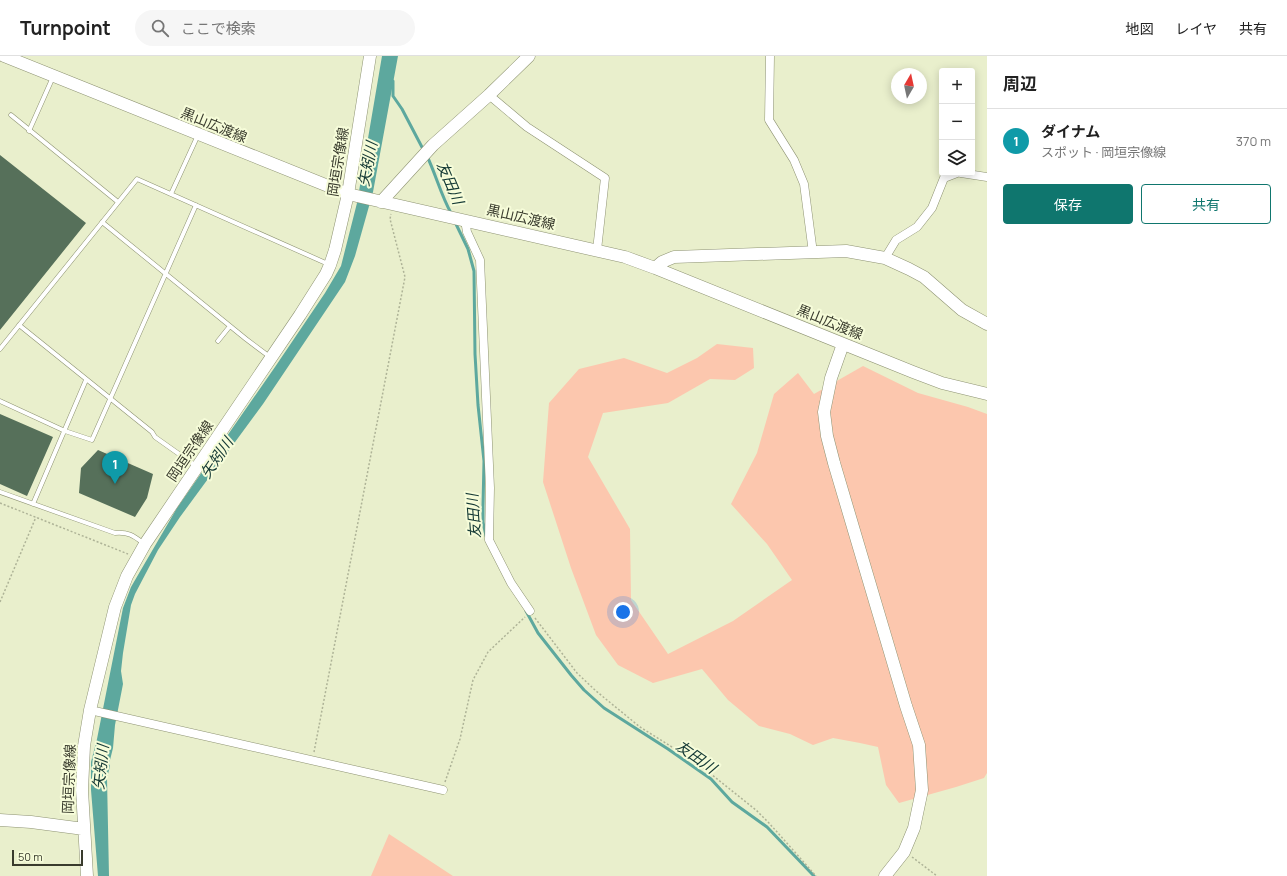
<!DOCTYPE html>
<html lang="ja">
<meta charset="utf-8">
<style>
:root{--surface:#fff;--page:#f6f6f6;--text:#222;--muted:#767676;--line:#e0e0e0;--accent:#0f766e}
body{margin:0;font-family:Manrope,"Noto Sans JP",sans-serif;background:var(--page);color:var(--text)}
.controls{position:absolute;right:12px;top:12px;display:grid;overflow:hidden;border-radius:4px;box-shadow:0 2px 10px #0003}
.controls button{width:36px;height:36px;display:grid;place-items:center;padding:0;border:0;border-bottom:1px solid var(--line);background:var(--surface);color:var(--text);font:20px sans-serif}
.compass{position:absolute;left:891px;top:12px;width:36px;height:36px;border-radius:50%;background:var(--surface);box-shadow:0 2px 10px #0003;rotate:9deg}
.scale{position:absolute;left:12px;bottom:10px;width:71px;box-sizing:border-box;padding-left:4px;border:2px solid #393b2d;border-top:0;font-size:11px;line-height:14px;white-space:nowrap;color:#393b2d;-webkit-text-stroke:3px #f6fcd9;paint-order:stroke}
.you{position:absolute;left:623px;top:556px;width:14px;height:14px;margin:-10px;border:3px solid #fff;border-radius:50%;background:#1a73e8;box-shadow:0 0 0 6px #1a73e833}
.badge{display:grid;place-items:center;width:26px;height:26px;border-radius:50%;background:var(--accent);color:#fff;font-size:13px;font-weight:700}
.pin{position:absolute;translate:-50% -33px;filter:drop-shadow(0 1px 2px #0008)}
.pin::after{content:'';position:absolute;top:21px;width:14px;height:12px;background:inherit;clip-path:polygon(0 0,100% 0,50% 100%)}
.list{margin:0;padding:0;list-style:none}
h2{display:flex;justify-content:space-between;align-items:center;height:52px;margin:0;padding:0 16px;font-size:17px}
h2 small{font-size:13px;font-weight:400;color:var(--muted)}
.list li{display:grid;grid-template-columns:26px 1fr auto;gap:12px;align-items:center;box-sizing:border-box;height:64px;padding:0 16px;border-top:1px solid var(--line)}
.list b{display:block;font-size:15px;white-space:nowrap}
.list p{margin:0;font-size:13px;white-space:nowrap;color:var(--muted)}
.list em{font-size:13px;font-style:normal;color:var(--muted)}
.actions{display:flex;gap:8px;padding:12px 16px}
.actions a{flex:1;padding:9px 0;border:1px solid var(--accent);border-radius:4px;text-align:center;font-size:14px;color:var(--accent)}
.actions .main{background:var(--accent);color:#fff}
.icon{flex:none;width:22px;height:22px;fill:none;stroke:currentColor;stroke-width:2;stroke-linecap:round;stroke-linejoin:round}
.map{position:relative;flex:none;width:987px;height:820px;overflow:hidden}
header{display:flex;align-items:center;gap:24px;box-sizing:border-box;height:56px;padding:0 20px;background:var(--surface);border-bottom:1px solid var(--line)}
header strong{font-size:19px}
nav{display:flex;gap:22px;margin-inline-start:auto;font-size:14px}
.search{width:280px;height:36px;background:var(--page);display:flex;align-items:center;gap:10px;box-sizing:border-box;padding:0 14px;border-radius:22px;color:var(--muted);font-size:15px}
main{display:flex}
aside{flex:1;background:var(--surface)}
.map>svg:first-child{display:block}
.green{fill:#fcc7ae}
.water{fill:#5da89e}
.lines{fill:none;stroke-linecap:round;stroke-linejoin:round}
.stream{stroke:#5da89e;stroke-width:3}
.building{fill:#56705a}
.lane-casing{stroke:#8e9373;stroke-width:5}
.street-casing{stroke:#8e9373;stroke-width:9}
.secondary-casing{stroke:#8e9373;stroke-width:13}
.path{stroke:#aeb397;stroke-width:1.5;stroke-dasharray:2 2;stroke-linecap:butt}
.lane{stroke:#fff;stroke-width:4}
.street{stroke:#fff;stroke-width:8}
.secondary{stroke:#fff;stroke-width:12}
.labels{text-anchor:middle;stroke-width:4;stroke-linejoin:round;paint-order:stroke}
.street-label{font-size:14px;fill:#393b2d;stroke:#f6fcd9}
.water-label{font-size:15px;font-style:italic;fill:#133834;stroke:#f6fcd9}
</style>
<header>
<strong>Turnpoint</strong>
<div class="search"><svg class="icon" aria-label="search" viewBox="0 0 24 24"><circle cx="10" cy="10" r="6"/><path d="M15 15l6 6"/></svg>ここで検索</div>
<nav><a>地図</a><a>レイヤ</a><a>共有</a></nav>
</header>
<main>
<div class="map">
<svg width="987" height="820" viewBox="0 0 987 820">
<rect width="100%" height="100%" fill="#e9efcc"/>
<path class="green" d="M717 288 753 292 754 312 735 324 710 323 668 347 603 357 588 401 630 473 631 544 668 598 733 565 792 524 767 488 731 448 757 397 774 338 798 317 814 338 863 310 918 337 968 351 987 358V717L984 722 956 731 899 747 886 729 878 691 860 687 833 682 813 689 790 678 759 670 728 644 702 613 653 627 618 609 596 579 571 512 543 426 549 347 579 313 624 302 667 317 697 302Z
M389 778 453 820H371Z"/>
<path class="water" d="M382 0H398L373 136 355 200 345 226 263 348 180 461 158 494 135 538 131 549 123 597 121 615 123 628 115 669 113 692 109 708 110 710 107 722 109 820H98L91 734V706L97 683 123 552 131 531 177 452 275 311 325 237 341 210 357 147Z"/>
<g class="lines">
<path class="stream" d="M393 25V40L402 53 424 95
M427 100C436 119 441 139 451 157
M455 166 468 193 474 215 475 298 478 349 484 405 483 450V466L486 480
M526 555 538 577 571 619 584 634 604 652 668 693 711 723 732 746 767 771 814 820"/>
</g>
<path class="building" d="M0 99 86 167 0 274Z
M0 358 53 381 27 440 0 428Z
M98 394 153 418 147 442 135 461 79 437 81 412Z"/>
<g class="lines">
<g class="lane-casing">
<path id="lane" d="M11 59 118 146
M29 75 53 21
M171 138 198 79
M102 166 246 283 270 301
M19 269 152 376 155 381 196 410
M218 285 230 270
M0 293 137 123 328 208
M0 345 65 375 92 384 196 149
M0 436 115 477C128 476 133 479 143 487
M33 448 86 324"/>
</g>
<g class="street-casing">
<path id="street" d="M770 0 769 64 794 104 804 128 813 197
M489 39 527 71 605 122 597 194
M961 117 987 121
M465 164 467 176 480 204 490 432 489 484 511 527 530 555
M885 202 896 184 917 171 932 152 944 122 957 117
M90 654 443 734"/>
</g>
<g class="secondary-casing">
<path id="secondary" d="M4 0 348 138 625 201 655 212 913 316 942 327 987 338
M381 146 433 89 489 39 529 0
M655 212 662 206 674 201 846 195 885 202 909 213 924 221 962 254 987 268
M843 288 831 322 824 356 827 380 834 407 906 650 919 689 922 734 914 772 904 796 885 820
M0 764 31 766 84 773
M87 820 82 734 84 690 90 654 115 551 127 520 145 488 300 259 326 218 330 209 335 194 348 138 370 0"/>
</g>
<path class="path" d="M0 447 128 498
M0 546 36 461
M535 562 577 617 596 635 640 671 696 706 756 754 769 767 816 820
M314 696 405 221 390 163 391 158
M445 726 460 683 473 624 488 596 525 561
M912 801 937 820"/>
<use href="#lane" class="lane"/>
<use href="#street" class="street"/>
<use href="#secondary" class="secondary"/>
</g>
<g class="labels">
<g class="street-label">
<text transform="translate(214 69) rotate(22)" y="5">黒山広渡線</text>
<text transform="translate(338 106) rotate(-81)" y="5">岡垣宗像線</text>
<text transform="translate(521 161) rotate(13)" y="5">黒山広渡線</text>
<text transform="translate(830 266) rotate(22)" y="5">黒山広渡線</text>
<text transform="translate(190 395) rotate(-56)" y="5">岡垣宗像線</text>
<text transform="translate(69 723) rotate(-88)" y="5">岡垣宗像線</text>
</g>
<g class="water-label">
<text transform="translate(368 108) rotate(-79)" y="5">矢矧川</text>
<text transform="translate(450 127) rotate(67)" y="5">友田川</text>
<text transform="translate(217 402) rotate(-56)" y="5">矢矧川</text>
<text transform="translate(474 460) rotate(-94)" y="5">友田川</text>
<text transform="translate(696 701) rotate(35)" y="5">友田川</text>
<text transform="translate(101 711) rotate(-84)" y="5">矢矧川</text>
</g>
</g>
</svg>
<div class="controls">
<button>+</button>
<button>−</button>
<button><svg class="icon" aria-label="layers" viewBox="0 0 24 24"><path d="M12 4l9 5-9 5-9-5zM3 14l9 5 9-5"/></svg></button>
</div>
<svg class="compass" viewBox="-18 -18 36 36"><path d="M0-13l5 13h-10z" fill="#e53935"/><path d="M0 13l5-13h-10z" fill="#767676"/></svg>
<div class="scale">50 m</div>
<div class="you"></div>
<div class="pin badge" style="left:115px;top:428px;background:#0f9aa8">1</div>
</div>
<aside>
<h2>周辺<small></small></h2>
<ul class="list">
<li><span class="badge" style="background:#0f9aa8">1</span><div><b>ダイナム</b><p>スポット · 岡垣宗像線</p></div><em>370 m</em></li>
</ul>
<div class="actions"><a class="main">保存</a><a>共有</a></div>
</aside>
</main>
